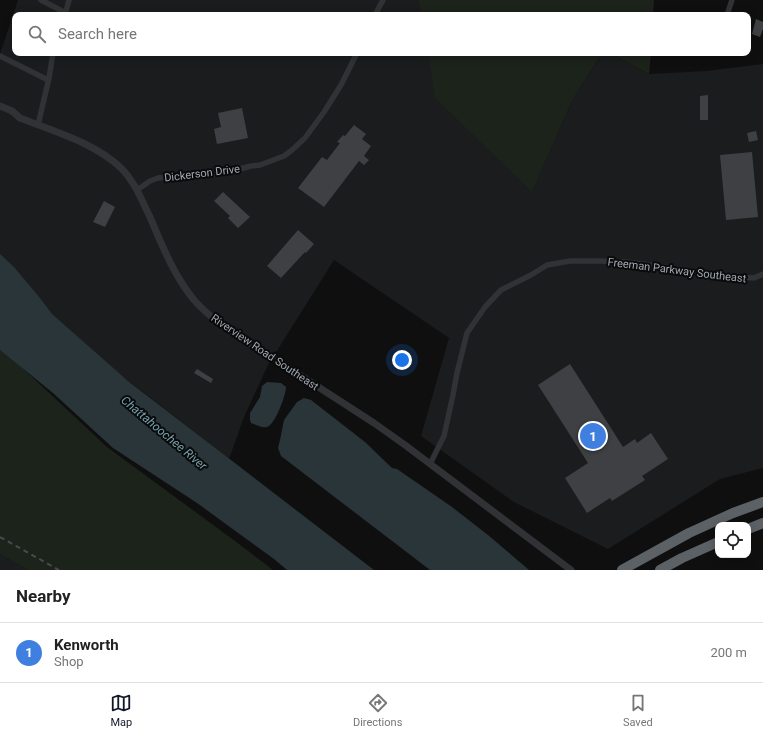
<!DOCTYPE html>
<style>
:root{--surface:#fff;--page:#f6f6f6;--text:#222;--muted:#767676;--line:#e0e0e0;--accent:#111827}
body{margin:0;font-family:Roboto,sans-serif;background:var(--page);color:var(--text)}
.controls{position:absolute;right:12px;bottom:12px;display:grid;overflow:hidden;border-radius:8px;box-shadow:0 2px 10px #0003}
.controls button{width:36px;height:36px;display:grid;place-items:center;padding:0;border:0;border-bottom:1px solid var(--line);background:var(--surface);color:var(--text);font:20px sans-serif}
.you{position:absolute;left:402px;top:360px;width:14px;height:14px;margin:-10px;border:3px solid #fff;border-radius:50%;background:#1a73e8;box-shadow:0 0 0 6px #1a73e833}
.badge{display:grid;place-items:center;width:26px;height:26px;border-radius:50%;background:var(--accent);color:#fff;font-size:13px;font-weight:700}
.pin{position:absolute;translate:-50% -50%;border:2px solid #fff;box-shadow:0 1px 4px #0006}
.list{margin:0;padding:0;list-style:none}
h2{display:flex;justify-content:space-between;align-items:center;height:52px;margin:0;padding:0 16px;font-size:17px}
h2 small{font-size:13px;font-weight:400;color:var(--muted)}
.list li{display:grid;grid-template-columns:26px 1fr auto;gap:12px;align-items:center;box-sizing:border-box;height:60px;padding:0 16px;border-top:1px solid var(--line)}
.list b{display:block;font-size:15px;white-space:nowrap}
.list p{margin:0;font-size:13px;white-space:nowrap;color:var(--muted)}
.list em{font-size:13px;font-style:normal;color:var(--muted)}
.icon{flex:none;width:22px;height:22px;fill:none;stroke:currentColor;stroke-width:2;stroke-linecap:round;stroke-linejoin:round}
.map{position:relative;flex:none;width:763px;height:570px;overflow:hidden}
.search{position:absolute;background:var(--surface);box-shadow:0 2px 10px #0003;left:12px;right:12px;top:12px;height:44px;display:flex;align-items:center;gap:10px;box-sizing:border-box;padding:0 14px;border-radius:8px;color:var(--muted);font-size:15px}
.sheet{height:112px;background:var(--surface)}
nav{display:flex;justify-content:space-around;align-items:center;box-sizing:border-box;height:56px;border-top:1px solid var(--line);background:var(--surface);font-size:11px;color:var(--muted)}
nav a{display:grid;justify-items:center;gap:2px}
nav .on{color:var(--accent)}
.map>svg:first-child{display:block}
.built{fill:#1b1c1d}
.green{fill:#1c231b}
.water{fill:#293539}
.building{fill:#3e4043}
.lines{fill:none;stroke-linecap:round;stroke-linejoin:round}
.minor{stroke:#303235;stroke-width:5.5}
.tertiary{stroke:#303235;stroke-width:7}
.motorway{stroke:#5c6166;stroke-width:10}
.rail{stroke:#474a4e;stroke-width:2;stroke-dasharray:5 4;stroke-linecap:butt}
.labels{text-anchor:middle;stroke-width:4;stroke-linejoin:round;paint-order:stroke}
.street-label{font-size:11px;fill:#a0a9b2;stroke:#0a0a0b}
.water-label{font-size:12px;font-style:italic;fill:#75a0ae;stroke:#0a0a0b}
</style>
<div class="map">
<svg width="763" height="570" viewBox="0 0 763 570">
<rect width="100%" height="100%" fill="#0f0f10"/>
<path class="built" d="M18 0H418L421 15H15V53H428L436 98 532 191 572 101 602 53H610L649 74 706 71 763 64V468L720 479 608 549 514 502 421 436 449 338 334 260 268 365 244 417 229 459 142 391 78 344 0 267V54Z
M0 554 28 570H0Z"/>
<path class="green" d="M418 0H654L653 15H421Z
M428 53H602L572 101 532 192 435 98Z
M610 53H651L649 74Z
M0 347 107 447 235 541 273 570H28L0 554Z"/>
<path class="water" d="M0 254 14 267 40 298 52 314 128 381 374 570H287L274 559 197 503 113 448 53 393 0 350Z
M267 382 281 383 286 387C286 395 275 425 267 427 262 428 256 425 251 423L250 420V413L260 397 262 386Z
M304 398 311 400 365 442 392 468 397 469 452 507 488 535 529 570H430L281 456 278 448 280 440 284 420 297 402Z"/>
<path class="building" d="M756 19 763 22V29L760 37 752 34Z
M708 95V120H700V96Z
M242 108 248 138 217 144 214 129 221 127 218 113Z
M354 125 366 134 362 139 371 146 364 156 369 160 364 165 359 161 324 207 298 188 322 157 327 160 340 143 337 142 343 135 345 136Z
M756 131 758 140 749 142 747 133Z
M752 152 758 217 726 220 720 155Z
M223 192 250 217 238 228 228 218 230 216 214 201Z
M104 201 115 207 105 227 93 222Z
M298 230 314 244 306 253 305 252 281 278 267 266Z
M570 364 623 447 635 439 637 443 651 433 668 459 642 476 645 480 612 501 610 498 587 513 565 478 588 463 538 385Z
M197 369 213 379 211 383 194 373Z"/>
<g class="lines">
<path class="minor" d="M41 0 66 13
M65 15 69 0
M375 15 383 0
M727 15 732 0
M0 56 48 80
M38 125 49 78 53 53
M137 190 150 181 158 178 175 176 187 177 215 174 240 169 251 166 260 165 284 156 292 150 305 138 324 112 341 85 357 53
M430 464 444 436 453 395 457 373 467 333 485 307 501 290 531 275 547 265 570 261H599L627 262 737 277 754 278 763 274"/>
<path class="tertiary" d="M0 106 12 111 20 118C53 131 95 143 121 168 135 182 141 199 150 217 162 245 174 276 194 300 202 309 211 317 221 324L374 423 405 445 571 570"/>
<path class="motorway" d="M748 529 763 523
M622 570 689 533 733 513 763 502
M660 570 682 558 718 542"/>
<path class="rail" d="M0 537 59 570"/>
</g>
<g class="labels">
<g class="street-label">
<text transform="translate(202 173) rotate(-7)" y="4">Dickerson Drive</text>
<text transform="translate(677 270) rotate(7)" y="4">Freeman Parkway Southeast</text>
<text transform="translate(265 352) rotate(34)" y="4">Riverview Road Southeast</text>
</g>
<g class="water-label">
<text transform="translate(164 433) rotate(40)" y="4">Chattahoochee River</text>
</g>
</g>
</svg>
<div class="controls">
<button><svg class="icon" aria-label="locate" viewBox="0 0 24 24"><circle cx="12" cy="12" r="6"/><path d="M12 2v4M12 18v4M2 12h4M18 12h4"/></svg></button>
</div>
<div class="you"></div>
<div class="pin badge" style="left:593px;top:436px;background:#3f7fe0">1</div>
<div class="search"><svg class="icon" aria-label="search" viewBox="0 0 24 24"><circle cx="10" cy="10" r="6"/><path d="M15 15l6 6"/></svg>Search here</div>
</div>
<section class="sheet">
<h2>Nearby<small></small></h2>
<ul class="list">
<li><span class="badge" style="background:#3f7fe0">1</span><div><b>Kenworth</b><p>Shop</p></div><em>200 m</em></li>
</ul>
</section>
<nav>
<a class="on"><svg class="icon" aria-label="map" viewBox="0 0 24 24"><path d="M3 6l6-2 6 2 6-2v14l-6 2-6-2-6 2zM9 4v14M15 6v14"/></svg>Map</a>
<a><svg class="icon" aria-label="directions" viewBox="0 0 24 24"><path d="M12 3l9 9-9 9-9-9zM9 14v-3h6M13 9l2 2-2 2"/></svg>Directions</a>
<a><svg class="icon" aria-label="saved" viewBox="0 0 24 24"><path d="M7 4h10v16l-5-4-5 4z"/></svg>Saved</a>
</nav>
